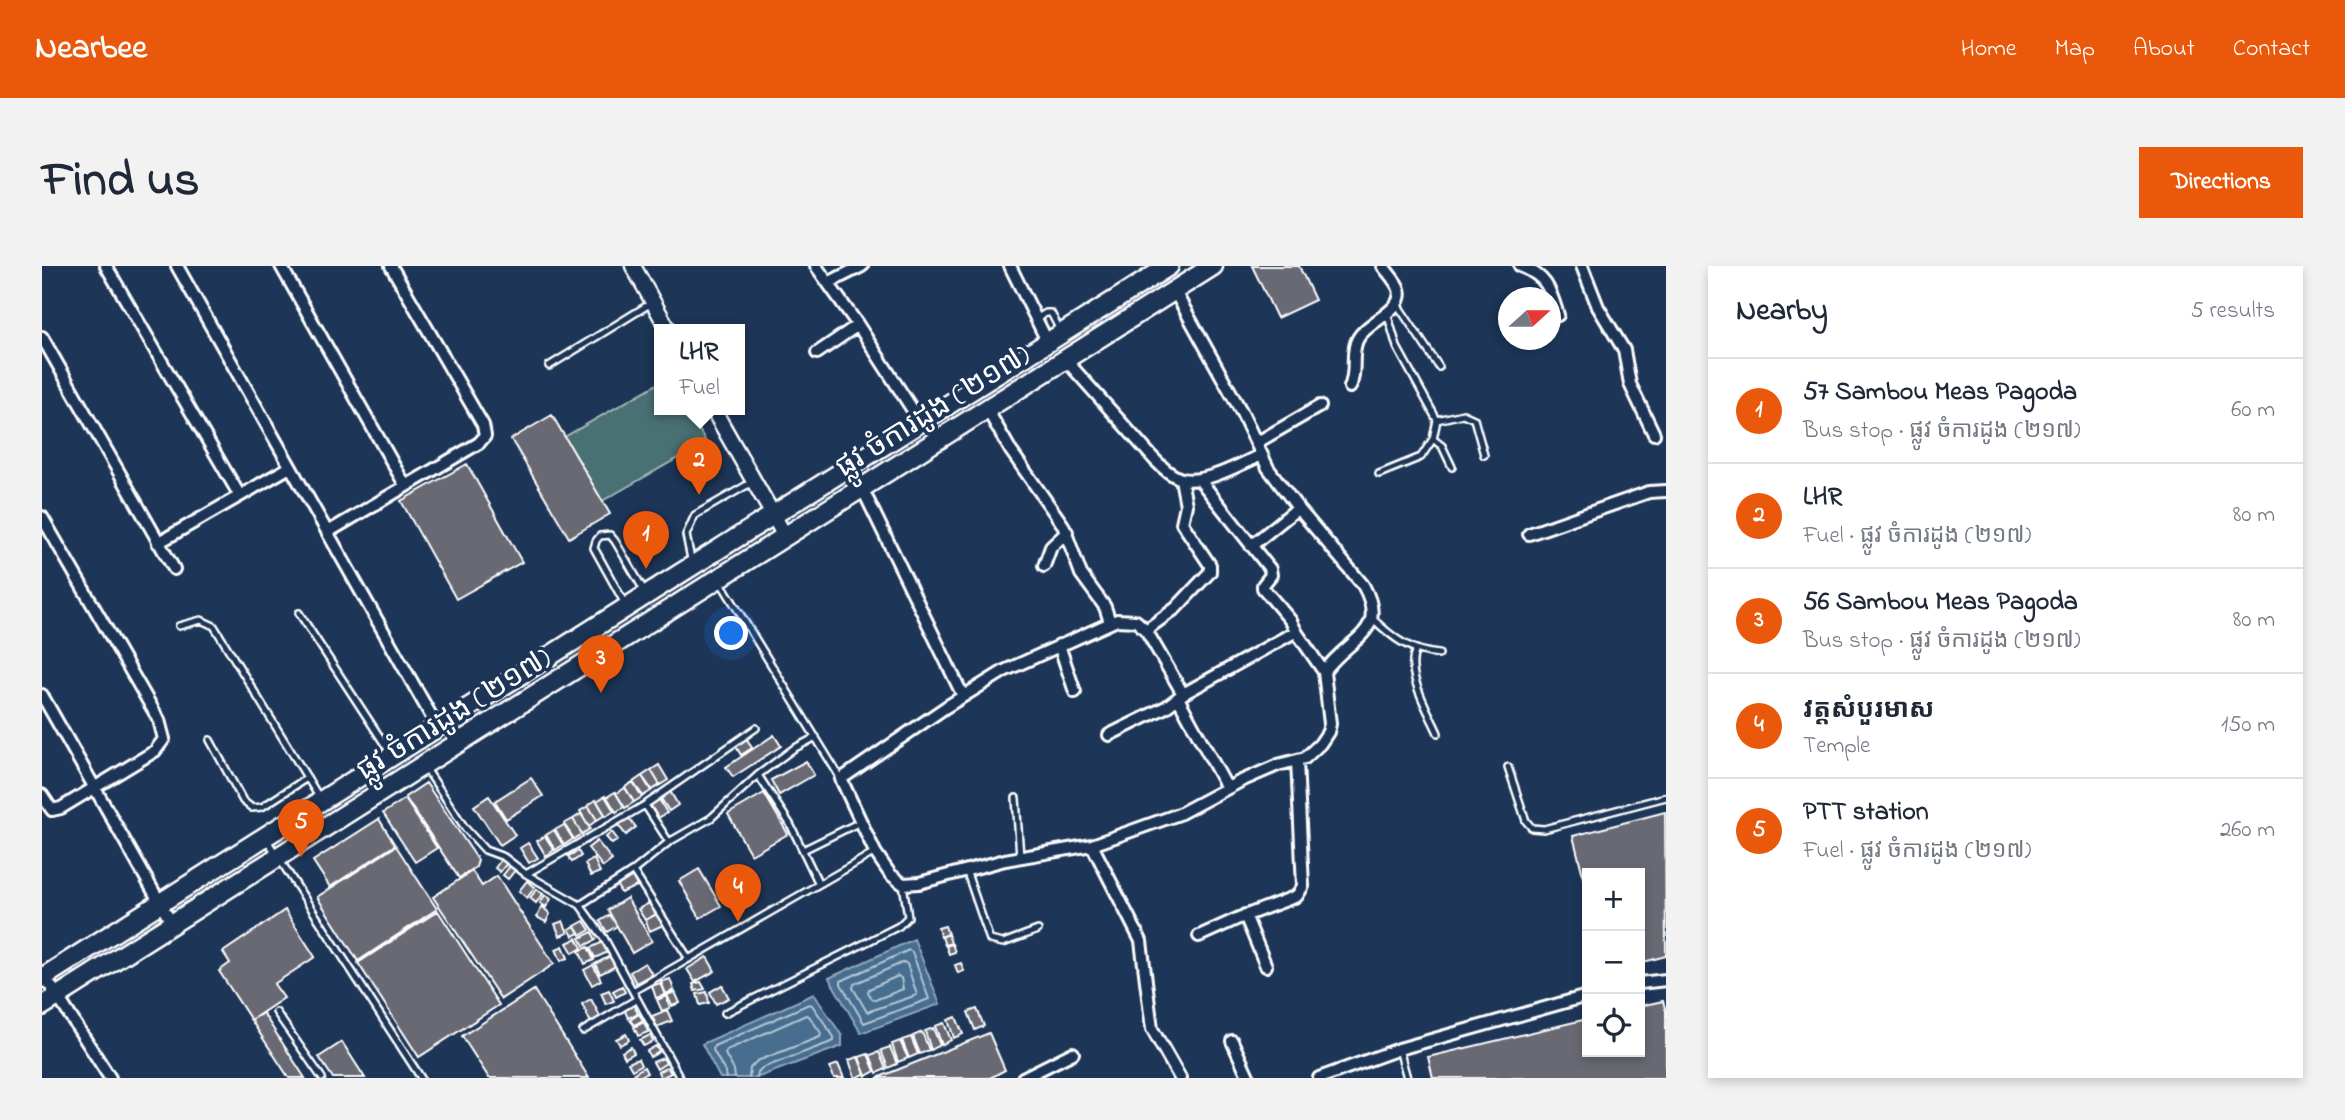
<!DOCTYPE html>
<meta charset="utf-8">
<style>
:root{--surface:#fff;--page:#f2f2f3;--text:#1f2937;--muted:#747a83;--line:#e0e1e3;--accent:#ea580c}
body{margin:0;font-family:"Indie Flower","Noto Sans Khmer",sans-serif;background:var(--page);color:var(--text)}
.controls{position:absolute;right:21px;bottom:21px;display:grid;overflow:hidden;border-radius:0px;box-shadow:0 4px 10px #0003}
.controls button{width:63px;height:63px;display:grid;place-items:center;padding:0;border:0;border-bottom:2px solid var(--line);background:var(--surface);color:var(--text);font:35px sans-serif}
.compass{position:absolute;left:1456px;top:21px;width:63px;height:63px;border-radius:50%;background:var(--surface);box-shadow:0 4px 10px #0003;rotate:69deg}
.you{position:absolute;left:690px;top:368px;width:24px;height:24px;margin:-18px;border:5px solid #fff;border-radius:50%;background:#1a73e8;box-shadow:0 0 0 10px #1a73e833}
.badge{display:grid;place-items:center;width:46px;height:46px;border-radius:50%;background:var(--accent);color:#fff;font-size:23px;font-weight:700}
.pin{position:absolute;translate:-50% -58px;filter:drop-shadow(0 2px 4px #0008)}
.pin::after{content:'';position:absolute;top:37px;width:24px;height:21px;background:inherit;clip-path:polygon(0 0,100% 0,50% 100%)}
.popup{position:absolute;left:612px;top:58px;width:91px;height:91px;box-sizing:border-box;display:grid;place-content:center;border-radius:0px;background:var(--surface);filter:drop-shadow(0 2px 5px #0005);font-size:23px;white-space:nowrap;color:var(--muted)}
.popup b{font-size:26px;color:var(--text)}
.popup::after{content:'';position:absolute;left:50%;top:100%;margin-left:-14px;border:14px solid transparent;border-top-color:var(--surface)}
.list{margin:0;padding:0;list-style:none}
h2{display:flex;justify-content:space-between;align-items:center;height:91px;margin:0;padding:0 28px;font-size:30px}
h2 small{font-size:23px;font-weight:400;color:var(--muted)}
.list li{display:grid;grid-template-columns:46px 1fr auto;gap:21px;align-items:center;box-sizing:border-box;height:105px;padding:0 28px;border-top:2px solid var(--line)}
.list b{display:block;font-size:26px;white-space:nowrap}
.list p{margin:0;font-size:23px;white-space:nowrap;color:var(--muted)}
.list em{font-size:23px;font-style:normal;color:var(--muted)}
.icon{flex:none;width:38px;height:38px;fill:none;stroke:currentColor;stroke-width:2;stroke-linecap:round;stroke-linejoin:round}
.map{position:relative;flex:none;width:1624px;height:812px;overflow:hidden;border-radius:0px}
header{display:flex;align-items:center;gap:42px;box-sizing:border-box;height:98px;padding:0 35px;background:var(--accent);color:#fff}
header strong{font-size:33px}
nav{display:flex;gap:38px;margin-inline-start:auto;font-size:24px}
.intro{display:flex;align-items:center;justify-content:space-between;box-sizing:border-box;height:168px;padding:0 42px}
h1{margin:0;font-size:49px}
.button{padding:18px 32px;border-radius:0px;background:var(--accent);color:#fff;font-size:24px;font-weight:700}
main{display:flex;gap:42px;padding:0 42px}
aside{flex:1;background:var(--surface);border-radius:0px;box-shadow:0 4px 10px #0003}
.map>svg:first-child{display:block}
.green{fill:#497073;stroke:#a4b8b9;stroke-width:2}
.water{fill:#476e8f;stroke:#91a8bc;stroke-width:2}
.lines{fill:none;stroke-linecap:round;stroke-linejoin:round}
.shore{stroke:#b5c5d2;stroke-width:2}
.building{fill:#686972;stroke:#fff;stroke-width:2}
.service-casing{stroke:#fff;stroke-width:10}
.minor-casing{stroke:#fff;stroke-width:16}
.tertiary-casing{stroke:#fff;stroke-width:19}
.primary-casing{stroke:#fff;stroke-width:23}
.service{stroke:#1d3557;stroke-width:5}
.minor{stroke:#1d3557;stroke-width:10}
.tertiary{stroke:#1d3557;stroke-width:14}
.primary{stroke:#1d3557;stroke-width:18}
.labels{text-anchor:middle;stroke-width:7;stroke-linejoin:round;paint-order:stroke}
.street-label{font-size:30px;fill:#fff;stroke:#1d3557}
</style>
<header>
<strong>Nearbee</strong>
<nav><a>Home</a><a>Map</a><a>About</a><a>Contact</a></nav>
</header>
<div class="intro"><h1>Find us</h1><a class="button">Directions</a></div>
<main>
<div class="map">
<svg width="1624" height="812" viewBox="0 0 1624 812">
<rect width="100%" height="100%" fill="#1d3557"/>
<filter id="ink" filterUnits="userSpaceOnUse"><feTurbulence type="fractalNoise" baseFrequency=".0143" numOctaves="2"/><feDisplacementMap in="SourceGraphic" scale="14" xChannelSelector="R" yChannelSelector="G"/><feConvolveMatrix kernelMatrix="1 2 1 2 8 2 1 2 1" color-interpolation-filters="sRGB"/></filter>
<g filter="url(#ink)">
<path class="green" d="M617 117V143H646L664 176 555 238 519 173Z"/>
<path class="water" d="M872 673 898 738 819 767 787 712Z
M772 728 800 770V780L714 812H678L660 778Z"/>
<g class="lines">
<path class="shore" d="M867 684 870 686 887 733 822 757 799 718V715Z
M862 696 865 698 875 729 825 746 811 722 812 718Z
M856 710 859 712 861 723 833 734 830 733 826 726 827 723Z
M684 812 683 806 671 784 672 780 767 738 770 739 792 771V775L720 802 716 806 715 812
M693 812 692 804 683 788 685 784 764 749 767 750 779 767 778 771 715 795 708 802 707 812"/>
</g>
<path class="building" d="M1210 0H1257L1273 34 1235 52Z
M510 149 568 248 527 272 469 173Z
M425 198 480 296 414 333 359 235Z
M732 469 739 480 691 511 684 501Z
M705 473 710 482 699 489 693 479Z
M764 495 772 509 737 529 729 514Z
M617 499 626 514 618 519 609 504Z
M609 504 618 519 610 524 600 510Z
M600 510 609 525 601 530 591 516Z
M489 512 501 530 464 553 453 535Z
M591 516 600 531 592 536 583 521Z
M384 517 436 594 434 601 417 612 363 531Z
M583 522 592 536 583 542 574 527Z
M628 525 636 539 627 545 618 531Z
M573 526 582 541 574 546 565 531Z
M722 527 746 568 709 589 686 548Z
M447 530 473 569 458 579 432 540Z
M563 530 572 545 564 550 555 535Z
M363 533 395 582 373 596 341 547Z
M617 533 625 547 616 552 608 538Z
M554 534 563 549 555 554 546 539Z
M546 540 555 554 547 560 538 545Z
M1623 546 1624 690 1598 697V607H1545V625L1531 570Z
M539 548 548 563 540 568 531 553Z
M585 550 594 561 584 569 575 558Z
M337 553 353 579 288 621 271 595Z
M531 553 540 568 532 573 522 558Z
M522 559 531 573 522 579 513 564Z
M512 564 521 579 513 584 504 569Z
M570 566 576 574 570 578 564 571Z
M503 570 512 584 504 590 495 575Z
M555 575 570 594 561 601 546 582Z
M486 577 496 592 487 597 478 582Z
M354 580 395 643 316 695 275 631Z
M536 585 539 590 530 596 526 590Z
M461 591 467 595 458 606 453 602Z
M552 593 558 606 549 610 543 598Z
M469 599 474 603 466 613 461 609Z
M657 603 679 640 658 652 637 615Z
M430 605 440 620 455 610 512 698 459 733 391 631Z
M701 606 708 618 699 624 691 611Z
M590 610 595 620 579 627 574 618Z
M485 615 493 621 485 632 477 625Z
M495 623 501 628 494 637 488 632Z
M503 629 509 633 504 641 498 637Z
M585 632 610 675 590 687 566 644Z
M609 636 615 648 603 654 596 643Z
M500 640 508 648 504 656 495 651Z
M243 644 273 691 232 718 242 732 209 754 177 705 188 697 181 686Z
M396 645 457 739 377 791 316 697Z
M615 648 621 659 608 665 603 654Z
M568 649 575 660 565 666 558 655Z
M521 655 526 667 518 670 513 658Z
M542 655 548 664 539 669 533 660Z
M533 660 537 667 531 670 527 663Z
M903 660 906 668 899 671 896 662Z
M550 666 554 674 542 680 538 672Z
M906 668 909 677 903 679 900 671Z
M535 672 540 682 531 687 525 677Z
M561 676 566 686 553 692 548 682Z
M910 678 913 686 907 688 904 680Z
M521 680 526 692 519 695 514 683Z
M546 681 552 694 543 698 537 685Z
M568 690 574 700 558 708 553 698Z
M665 691 673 705 653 716 645 703Z
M603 697 610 708 594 717 588 706Z
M919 697 922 705 916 707 913 699Z
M551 699 559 714 550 719 542 704Z
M628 713 632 724 624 728 619 716Z
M659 716 663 723 653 725 651 718Z
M618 717 623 729 614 732 610 720Z
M680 719 687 732 674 738 668 726Z
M580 720 583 726 574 731 571 725Z
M492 724 547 812H447L420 770Z
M567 724 572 735 564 738 559 727Z
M633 726 638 737 630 740 625 729Z
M665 726 667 737 658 739 655 728Z
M624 730 628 742 620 745 615 734Z
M549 733 559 752 549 757 540 738Z
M1621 735 1624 745V812H1391L1386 791 1545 753V786H1598V740Z
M592 739 596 748 586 752 582 743Z
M935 743 942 760 933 764 926 746Z
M625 744 630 755 615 761 610 750Z
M221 747 263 812H247L209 754Z
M597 748 601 754 592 759 588 754Z
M914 751 921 768 912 772 906 754Z
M602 756 606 766 596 770 592 761Z
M902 757 909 774 900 779 893 760Z
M891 762 898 779 889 784 883 765Z
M880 766 887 784 878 788 871 770Z
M947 767 963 804 948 812H835Z
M584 768 587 774 578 779 574 773Z
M608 769 611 775 602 780 598 774Z
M869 771 876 788 867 792 860 774Z
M858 775 866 792 856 796 850 778Z
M300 776 323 812H291L277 791Z
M614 780 617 786 608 791 605 785Z
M589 781 592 787 583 792 580 786Z
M848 781 855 798 846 802 839 784Z
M837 786 844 803 835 807 828 789Z
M826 788 833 805 824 810 817 791Z
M816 791 823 808 813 812 807 794Z
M621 792 624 797 615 803 611 796Z
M596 793 599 799 590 804 586 797Z
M796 798 802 812H792L788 801Z
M602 801 605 807 595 812 592 807Z
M625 801 629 807 619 812 616 806Z"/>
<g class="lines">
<g class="service-casing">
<path id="service" d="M1355 38 1397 101
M994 53 1004 47H1009L1019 66
M507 100 611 36
M1395 154 1421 148 1432 153 1442 189
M1391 173 1400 180 1410 201
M1337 208 1379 191 1391 173 1395 154 1355 81 1345 47
M650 298 644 269 653 249 712 215
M678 315 799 513
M583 338 552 282 554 275 558 270 568 269 573 275 603 326
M257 347 349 488
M1331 353C1351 372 1369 386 1397 388
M137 360 159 354 172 360 277 531
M1374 384C1362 406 1387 446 1396 467
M774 471 751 483 716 509 748 558 777 618
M168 474 201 535 210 542 220 541 265 512
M383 501 423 562 443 584 462 591 484 608 538 639 562 672 638 812
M1466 501 1484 555 1490 562 1502 563 1624 531
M974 532 978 591
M225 574 379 812
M627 576 603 539 714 462
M761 584 818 556
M924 604 948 674 961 677 996 664
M591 605 647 693
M484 608 603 539
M538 639 591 605 627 576 669 552 716 509
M591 725 833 586
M234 746 280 812
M683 747 857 660 866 651 861 618
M541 765 595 733
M1357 783 1365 812"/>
</g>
<g class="minor-casing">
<path id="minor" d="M64 0 198 230
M135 0 396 462
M239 0 363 219
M774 0 786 17
M820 0 786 17 816 59 879 157
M968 0 1006 77
M1478 0C1505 10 1508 23 1516 49
M1540 0 1556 41 1582 84 1588 118 1612 168
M1132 24 1199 145 1226 202 1256 242 1321 319C1348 368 1307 370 1282 406L1288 458 1286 466 1278 478 1263 492 1236 499 1199 515 1137 548 1050 579 963 594 877 617 861 618 848 608 833 586 799 513 904 441 962 405 1075 354 1094 355 1104 364 1141 428
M0 71 132 303
M775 87 816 59
M1023 93 1112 193C1120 201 1129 210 1140 213 1166 218 1197 198 1220 189
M1308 121C1315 104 1309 93 1314 77 1320 56 1364 46 1357 23 1354 15 1346 7 1341 0
M945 143 969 185 1021 259 1039 308 1063 341 1068 356
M1214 177 1278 140
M1157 213 1228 303 1229 309 1221 319V322L1249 355 1255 367
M820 222 921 430
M0 251 117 454 122 473 113 485 19 542 10 544 0 529
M286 266 437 177 443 170 441 159 349 0
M1487 268 1607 226 1624 225
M116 277 248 201
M1209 280 1256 242
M1002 300 1009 281 1025 266
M1104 364 1134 342 1168 306V299L1140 257 1144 239 1139 213
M1017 379 1033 426
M0 429 130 658
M1136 432 1185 522
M1067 469 1124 441 1141 428 1251 367H1255L1282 406
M1050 579 1099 675 1110 763 1138 812
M1203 649 1224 700
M1157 670 1197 652 1255 630 1261 620 1255 495
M0 706 68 812
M1598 717 1624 714
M1190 775 1207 812
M981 812 1031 787
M1277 812 1357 783 1545 730"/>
</g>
<g class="tertiary-casing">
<path id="tertiary" d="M591 0 626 63
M671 143 743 270"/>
</g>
<g class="primary-casing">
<path id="primary" d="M0 712 604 329 1127 0
M0 740 1171 0"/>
</g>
<use href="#service" class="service"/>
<use href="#minor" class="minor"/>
<use href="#tertiary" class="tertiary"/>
<use href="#primary" class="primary"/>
</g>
</g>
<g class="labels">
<g class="street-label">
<text transform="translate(890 144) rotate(-32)" y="10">ផ្លូវ ចំការដូង (២១៧)</text>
<text transform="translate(411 447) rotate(-32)" y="10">ផ្លូវ ចំការដូង (២១៧)</text>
</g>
</g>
</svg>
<div class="controls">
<button>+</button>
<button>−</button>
<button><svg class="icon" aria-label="locate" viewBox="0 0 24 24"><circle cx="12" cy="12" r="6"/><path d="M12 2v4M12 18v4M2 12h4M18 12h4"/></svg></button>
</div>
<svg class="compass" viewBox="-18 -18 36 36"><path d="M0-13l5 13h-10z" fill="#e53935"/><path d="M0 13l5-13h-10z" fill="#747a83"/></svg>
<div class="you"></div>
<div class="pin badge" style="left:604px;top:303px">1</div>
<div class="pin badge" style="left:657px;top:229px">2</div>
<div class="popup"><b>LHR</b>Fuel</div>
<div class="pin badge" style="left:559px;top:427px">3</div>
<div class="pin badge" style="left:696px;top:656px">4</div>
<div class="pin badge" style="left:259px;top:591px">5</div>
</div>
<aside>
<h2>Nearby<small>5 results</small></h2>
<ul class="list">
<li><span class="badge">1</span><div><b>57 Sambou Meas Pagoda</b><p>Bus stop · ផ្លូវ ចំការដូង (២១៧)</p></div><em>60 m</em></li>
<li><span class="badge">2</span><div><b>LHR</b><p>Fuel · ផ្លូវ ចំការដូង (២១៧)</p></div><em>80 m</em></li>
<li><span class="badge">3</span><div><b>56 Sambou Meas Pagoda</b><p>Bus stop · ផ្លូវ ចំការដូង (២១៧)</p></div><em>80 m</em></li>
<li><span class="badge">4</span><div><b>វត្តសំបួរមាស</b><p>Temple</p></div><em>150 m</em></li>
<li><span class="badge">5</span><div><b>PTT station</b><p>Fuel · ផ្លូវ ចំការដូង (២១៧)</p></div><em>260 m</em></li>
</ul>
</aside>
</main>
